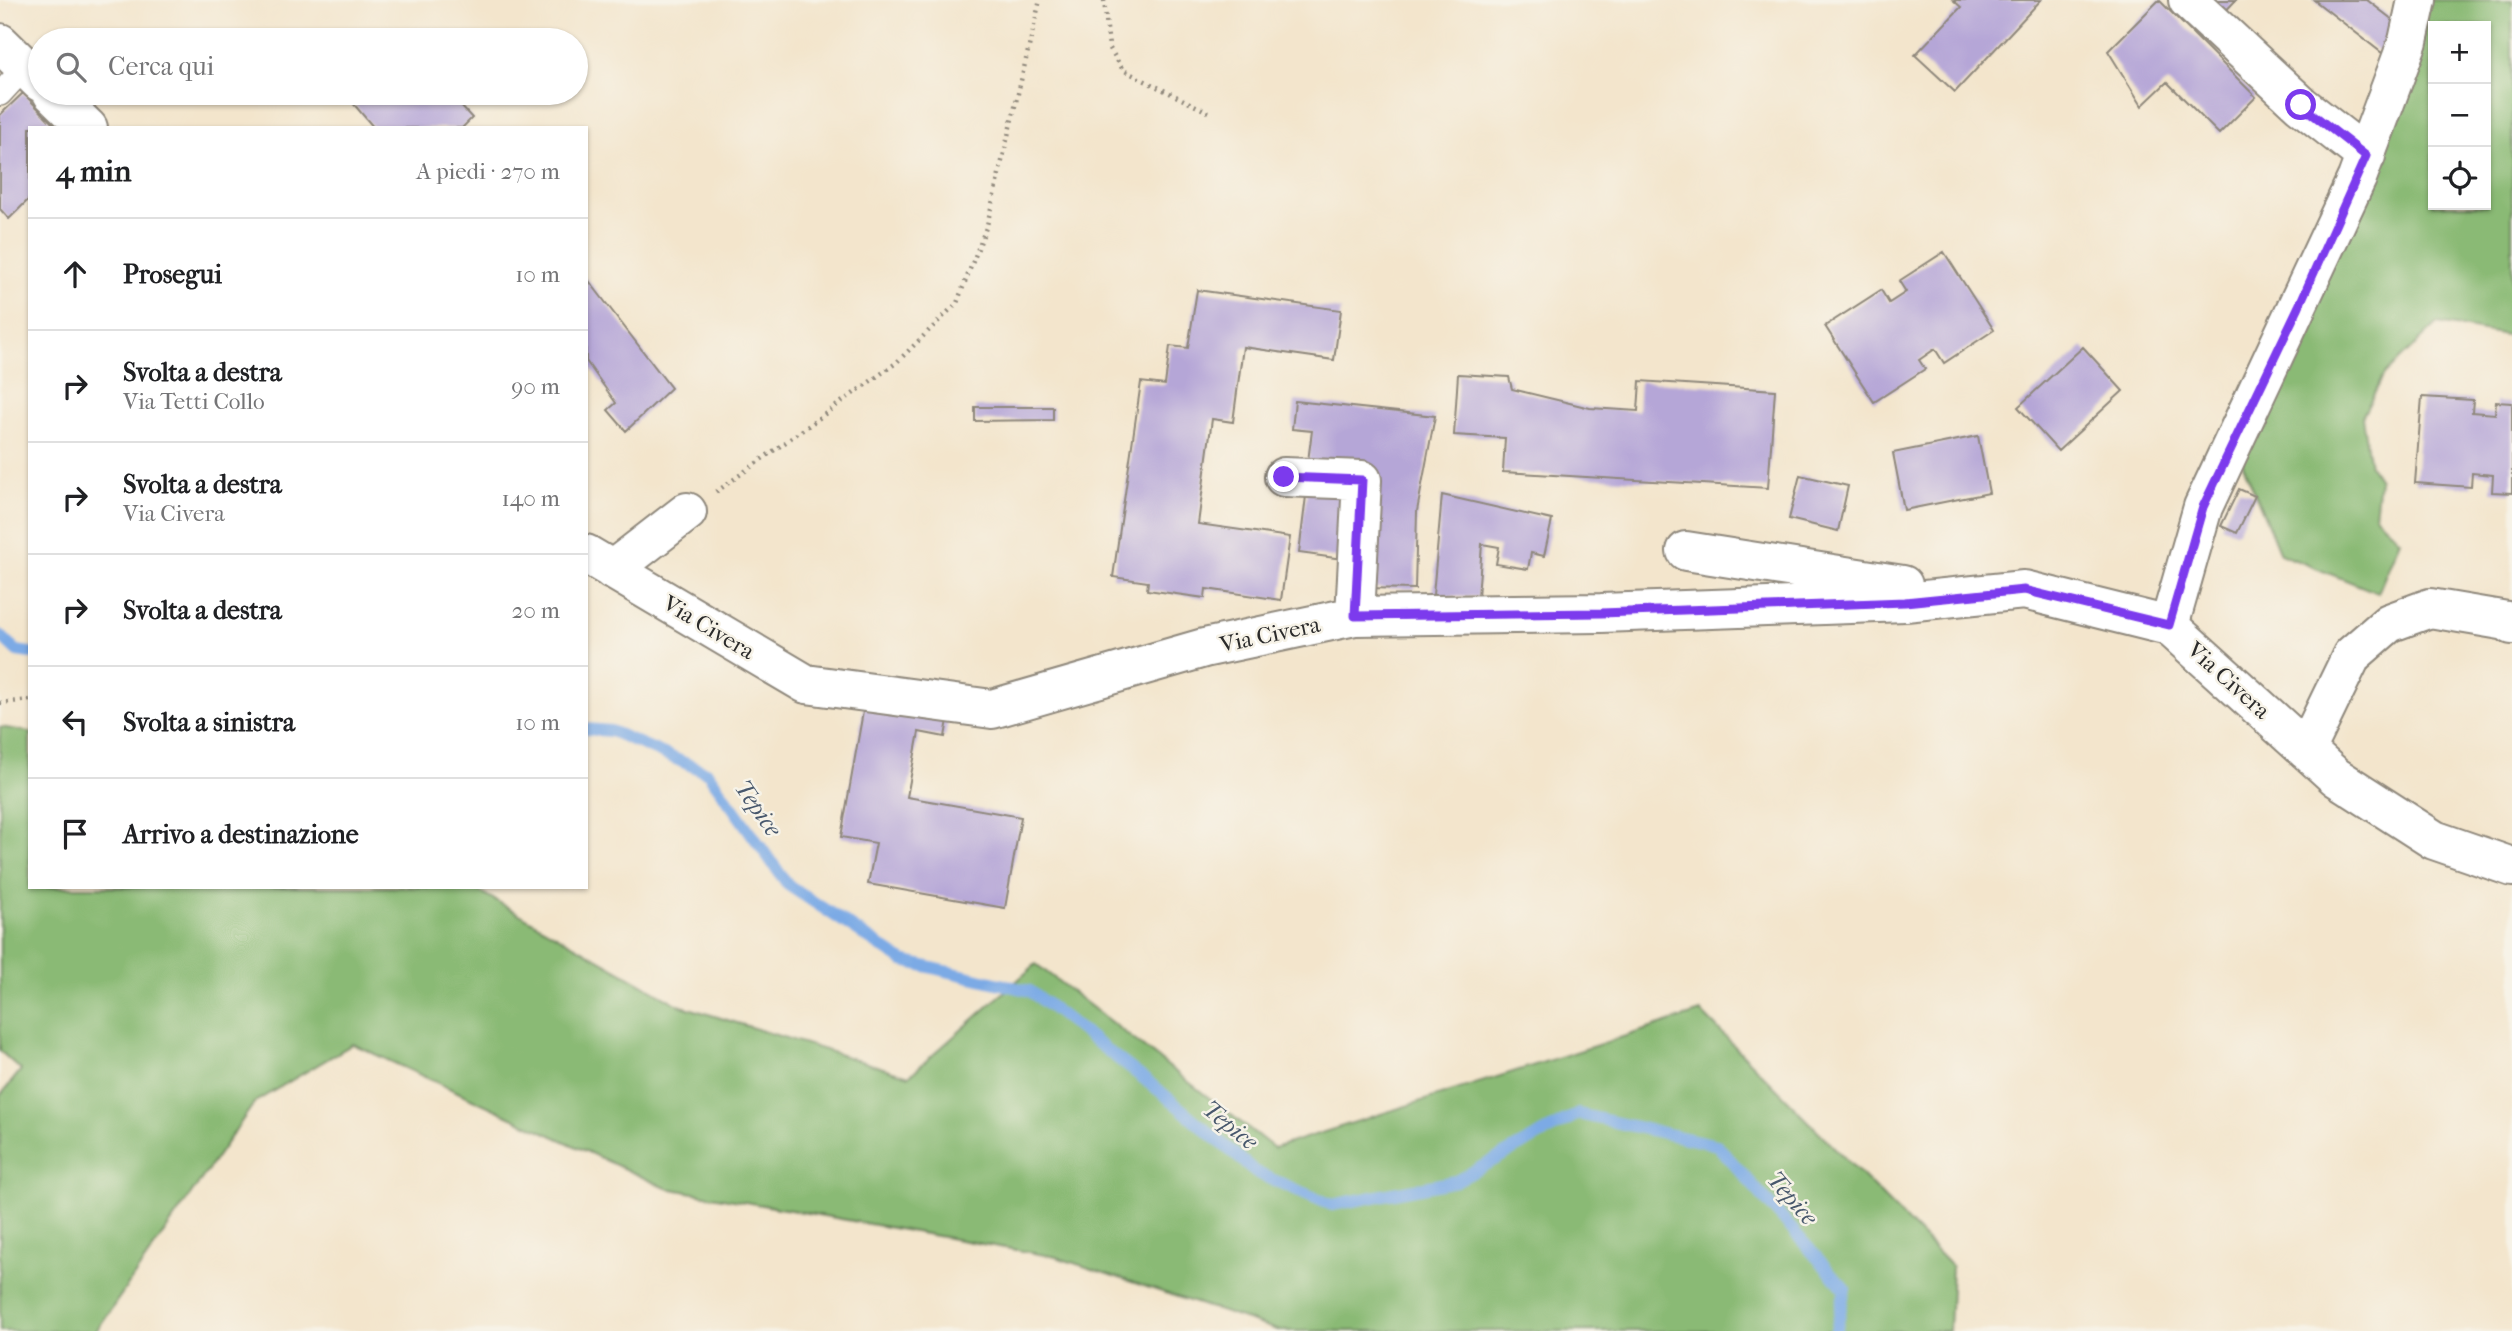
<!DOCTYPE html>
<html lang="it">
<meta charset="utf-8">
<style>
:root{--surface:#fff;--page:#f6f6f6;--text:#202124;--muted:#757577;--line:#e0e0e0}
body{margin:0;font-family:"IM FELL French Canon",serif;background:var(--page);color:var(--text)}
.controls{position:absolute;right:21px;top:21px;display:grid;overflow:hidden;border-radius:0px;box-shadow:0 2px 5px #0004}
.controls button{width:63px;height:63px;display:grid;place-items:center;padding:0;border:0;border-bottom:2px solid var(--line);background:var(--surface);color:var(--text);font:35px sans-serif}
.stop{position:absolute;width:21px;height:21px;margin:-16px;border:5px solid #7c3aed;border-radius:50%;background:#fff}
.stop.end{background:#7c3aed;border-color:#fff;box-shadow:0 2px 7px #0008}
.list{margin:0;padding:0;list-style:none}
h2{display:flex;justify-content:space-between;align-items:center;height:91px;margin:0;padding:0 28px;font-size:30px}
h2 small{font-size:23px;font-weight:400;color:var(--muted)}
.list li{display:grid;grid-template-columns:46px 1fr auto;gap:21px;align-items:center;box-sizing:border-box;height:112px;padding:0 28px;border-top:2px solid var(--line)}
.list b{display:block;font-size:26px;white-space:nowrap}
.list p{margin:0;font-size:23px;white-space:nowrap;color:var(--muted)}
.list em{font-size:23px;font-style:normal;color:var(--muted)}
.icon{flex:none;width:38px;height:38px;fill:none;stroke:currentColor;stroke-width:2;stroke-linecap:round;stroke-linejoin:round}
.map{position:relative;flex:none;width:2512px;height:1331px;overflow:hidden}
.search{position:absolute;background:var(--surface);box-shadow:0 2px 5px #0004;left:28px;top:28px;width:560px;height:77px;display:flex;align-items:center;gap:18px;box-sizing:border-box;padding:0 24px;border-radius:38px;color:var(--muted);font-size:26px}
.panel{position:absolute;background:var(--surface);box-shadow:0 2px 5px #0004;left:28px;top:126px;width:560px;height:763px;border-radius:0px}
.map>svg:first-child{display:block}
.forest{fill:#8aba74;stroke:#5a7250;stroke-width:2;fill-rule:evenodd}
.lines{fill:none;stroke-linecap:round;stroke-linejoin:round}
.stream{stroke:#7baae5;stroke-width:12}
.building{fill:#b5a6d7}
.service-casing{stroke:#8f887c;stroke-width:26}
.minor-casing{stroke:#8f887c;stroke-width:42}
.path{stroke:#8f887c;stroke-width:4.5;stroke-dasharray:2 5;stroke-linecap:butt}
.service{stroke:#fff;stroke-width:23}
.minor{stroke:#fff;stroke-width:38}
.route{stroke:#7c3aed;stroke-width:9}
.labels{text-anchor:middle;stroke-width:5;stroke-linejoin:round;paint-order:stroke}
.street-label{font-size:23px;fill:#2b2b2b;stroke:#f7f3e8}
.water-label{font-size:24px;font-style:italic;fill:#47576c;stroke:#f7f3e8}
</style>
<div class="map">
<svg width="2512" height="1331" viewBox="0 0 2512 1331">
<rect width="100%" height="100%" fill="#f7f3e8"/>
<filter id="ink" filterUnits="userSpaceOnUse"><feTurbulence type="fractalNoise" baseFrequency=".0143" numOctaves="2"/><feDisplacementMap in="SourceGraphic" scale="14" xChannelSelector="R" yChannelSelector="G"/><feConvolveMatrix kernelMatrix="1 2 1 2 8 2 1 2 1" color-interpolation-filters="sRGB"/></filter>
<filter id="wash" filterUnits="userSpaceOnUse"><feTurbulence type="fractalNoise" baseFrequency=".00686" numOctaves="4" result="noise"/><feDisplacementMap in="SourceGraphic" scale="28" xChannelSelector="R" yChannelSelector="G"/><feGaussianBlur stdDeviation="1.57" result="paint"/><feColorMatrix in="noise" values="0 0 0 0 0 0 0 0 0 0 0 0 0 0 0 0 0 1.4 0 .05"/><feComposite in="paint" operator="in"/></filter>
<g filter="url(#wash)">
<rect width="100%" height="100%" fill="#f3e5cc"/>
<path class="forest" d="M2424 0H2512V336L2438 323 2384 375 2362 417 2370 466 2379 480 2375 516 2400 540 2378 593 2280 554 2239 455ZM2433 26H2486V205H2433Z
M0 727 30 732V887H472L679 1005 909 1076 1036 964 1274 1148 1701 1012 1952 1267 1949 1331H1280L1056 1257 666 1188 353 1044 255 1102 96 1331H0V1096L21 1070 0 1051Z"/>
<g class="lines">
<path class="stream" d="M0 635 17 651 30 653
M586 729 611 731 708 773 788 885 903 961 1030 991 1161 1092 1257 1173 1332 1205 1456 1181 1578 1114 1717 1145 1845 1289 1836 1331"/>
</g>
<g id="blocks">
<path class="building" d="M1953 0H2041L1955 92 1915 55 1961 7Z
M2159 0 2256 97 2219 134 2167 82 2142 106 2108 51Z
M2196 0H2236L2217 20Z
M2314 0H2367L2402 27 2382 53Z
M23 93 57 128H30V198L9 219 0 209V115Z
M362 93H449L472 118 462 128H374L352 102Z
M497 93H516L506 102Z
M1944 252 1994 330 1944 363 1935 349 1919 360 1925 369 1874 402 1825 326 1881 290 1889 303 1906 292 1899 281Z
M586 277 671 388 626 431 608 410 616 403 586 361Z
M1197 290 1341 310 1334 360 1243 347 1233 422 1212 419 1198 524 1290 537 1281 600 1206 589 1205 598 1147 590 1148 582 1113 577 1141 382 1165 385 1170 346 1188 348Z
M2083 347 2123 391 2058 451 2018 407Z
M1458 374 1509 377 1512 389 1590 408 1638 411 1640 381 1775 390 1768 488 1503 472 1505 438 1454 435Z
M2422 397 2473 400 2472 412 2495 414 2496 402 2512 403V493L2492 492 2493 475 2472 473 2471 487 2415 483Z
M1295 401 1435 416 1417 511 1415 589 1365 588 1369 467 1308 461 1312 431 1292 429Z
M975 407H1053V420L975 421Z
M1978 436 1989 493 1904 510 1893 453Z
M1800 475 1848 486 1838 531 1789 519Z
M1307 488 1333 491 1349 501 1350 560 1299 553Z
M2239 489 2255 496 2237 533 2221 526Z
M1442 495 1552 520 1544 556 1531 553 1528 569 1496 564 1499 547 1482 544 1478 597 1433 595Z
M864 706 948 720 945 737 919 732 907 797 1021 817 1005 908 868 884 876 843 841 837Z"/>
</g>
</g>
<g filter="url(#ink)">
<use href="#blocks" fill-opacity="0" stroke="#8f887c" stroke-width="2"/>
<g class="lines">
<g class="service-casing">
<path id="service" d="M0 94 25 67"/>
</g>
<g class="minor-casing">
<path id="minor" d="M2188 0 2301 105 2366 156
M0 43 40 82
M52 93 88 128
M1284 477 1362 480 1355 616
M1686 551 1903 585
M586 554 806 684 992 709 1204 648 1355 616 1601 613 1905 602 2024 590 2169 626 2336 777 2434 840 2512 867
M612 570 687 512
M2169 626 2203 507 2357 178 2408 41 2417 0
M2306 750 2352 655 2389 623 2430 608 2507 621 2512 625"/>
</g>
<path class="path" d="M1104 0 1109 47 1123 70 1210 113
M716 492 896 363 957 303 987 225 1040 0
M0 703 30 700"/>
<use href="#service" class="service"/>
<use href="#minor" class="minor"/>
</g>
</g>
<g class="lines" filter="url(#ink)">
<path class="route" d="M1284 477 1362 480 1355 616 1601 613 1905 602 2024 590 2169 625 2203 507 2299 306 2366 156 2301 105"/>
</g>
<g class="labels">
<g class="street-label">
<text transform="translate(709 627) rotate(31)" y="8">Via Civera</text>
<text transform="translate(1270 634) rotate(-12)" y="8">Via Civera</text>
<text transform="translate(2229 680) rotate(42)" y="8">Via Civera</text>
</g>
<g class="water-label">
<text transform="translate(758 808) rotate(55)" y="8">Tepice</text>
<text transform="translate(1230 1125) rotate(39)" y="8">Tepice</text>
<text transform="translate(1792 1198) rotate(49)" y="8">Tepice</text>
</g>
</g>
</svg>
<div class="controls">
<button>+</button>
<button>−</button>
<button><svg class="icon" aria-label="locate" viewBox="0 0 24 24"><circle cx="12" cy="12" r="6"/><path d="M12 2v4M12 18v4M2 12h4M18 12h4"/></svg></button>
</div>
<div class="stop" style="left:2301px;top:105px"></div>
<div class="stop end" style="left:1284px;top:477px"></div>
<div class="search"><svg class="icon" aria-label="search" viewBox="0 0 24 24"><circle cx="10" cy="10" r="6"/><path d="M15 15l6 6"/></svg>Cerca qui</div>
<section class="panel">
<h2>4 min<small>A piedi · 270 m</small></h2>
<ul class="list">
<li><svg class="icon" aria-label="ahead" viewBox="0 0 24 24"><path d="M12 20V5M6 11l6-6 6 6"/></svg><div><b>Prosegui</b></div><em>10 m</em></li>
<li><svg class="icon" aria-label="right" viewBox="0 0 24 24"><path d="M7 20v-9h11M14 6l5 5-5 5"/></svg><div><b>Svolta a destra</b><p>Via Tetti Collo</p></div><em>90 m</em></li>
<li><svg class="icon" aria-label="right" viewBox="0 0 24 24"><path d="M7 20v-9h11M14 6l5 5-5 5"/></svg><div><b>Svolta a destra</b><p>Via Civera</p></div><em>140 m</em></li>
<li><svg class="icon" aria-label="right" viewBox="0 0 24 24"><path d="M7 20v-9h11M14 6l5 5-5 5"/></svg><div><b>Svolta a destra</b></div><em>20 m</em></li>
<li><svg class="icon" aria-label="left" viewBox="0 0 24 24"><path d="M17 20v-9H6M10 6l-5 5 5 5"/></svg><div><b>Svolta a sinistra</b></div><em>10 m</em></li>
<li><svg class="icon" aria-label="arrive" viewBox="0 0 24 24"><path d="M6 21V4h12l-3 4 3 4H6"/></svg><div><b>Arrivo a destinazione</b></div></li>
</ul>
</section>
</div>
